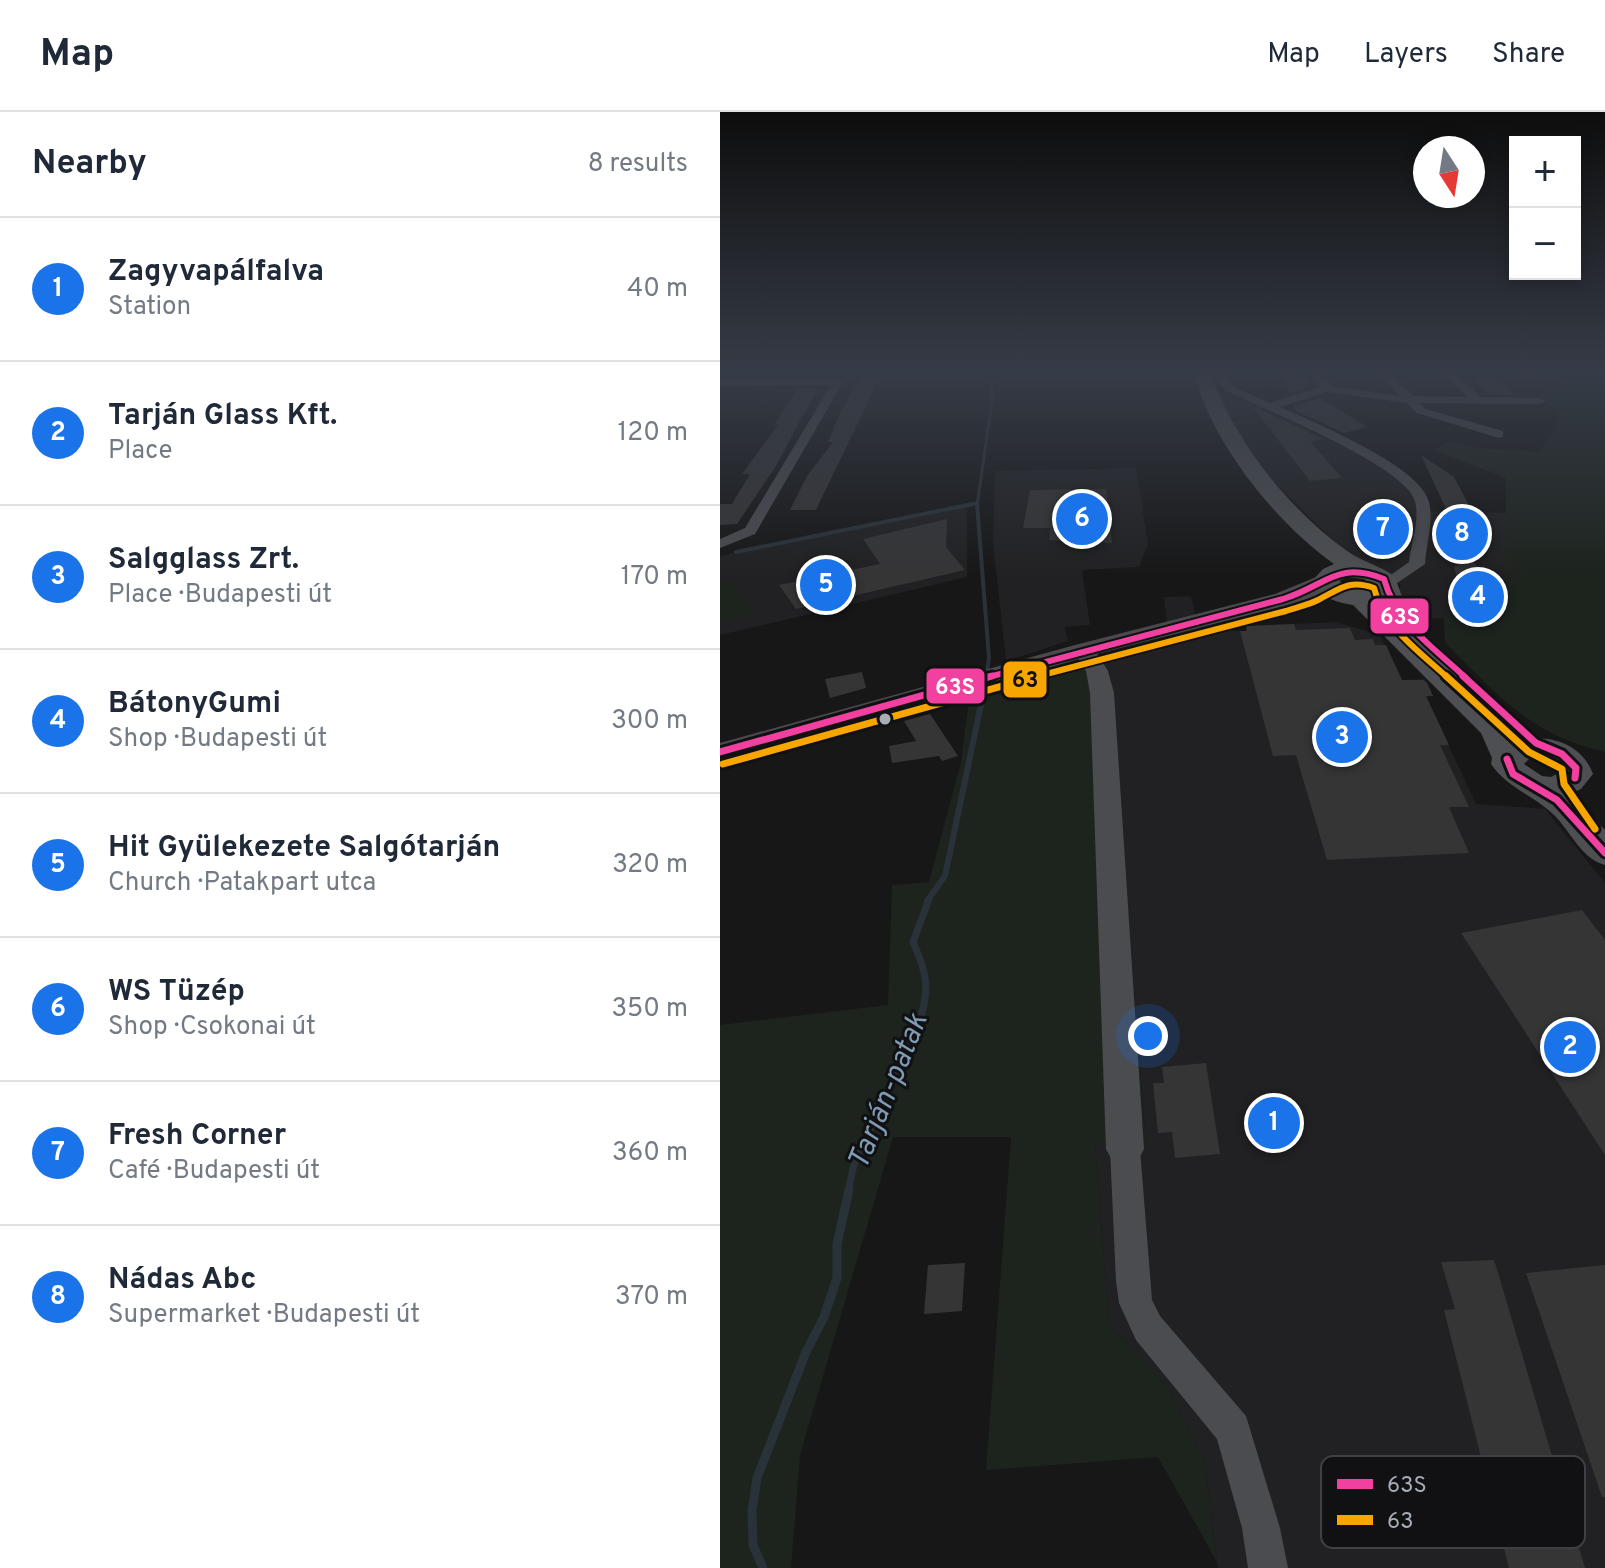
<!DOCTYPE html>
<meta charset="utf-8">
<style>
:root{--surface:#fff;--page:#f2f2f3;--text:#1f2937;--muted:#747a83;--line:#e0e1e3;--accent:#1a73e8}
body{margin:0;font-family:Overpass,sans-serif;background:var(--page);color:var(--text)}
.controls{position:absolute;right:24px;top:24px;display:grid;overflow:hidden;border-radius:0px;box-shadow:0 4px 12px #0003}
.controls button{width:72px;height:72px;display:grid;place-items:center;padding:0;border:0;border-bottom:2px solid var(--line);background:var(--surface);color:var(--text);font:40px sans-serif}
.compass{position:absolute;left:693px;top:24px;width:72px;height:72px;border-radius:50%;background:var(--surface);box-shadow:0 4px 12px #0003;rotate:168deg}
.you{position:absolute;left:428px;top:924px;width:28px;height:28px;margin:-20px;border:6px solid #fff;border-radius:50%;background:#1a73e8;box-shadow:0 0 0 12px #1a73e833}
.badge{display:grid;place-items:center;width:52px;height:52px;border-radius:50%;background:var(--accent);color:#fff;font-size:26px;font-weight:700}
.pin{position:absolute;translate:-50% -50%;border:4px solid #fff;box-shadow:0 2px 8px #0006}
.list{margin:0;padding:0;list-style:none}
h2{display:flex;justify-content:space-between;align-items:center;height:104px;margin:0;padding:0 32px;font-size:34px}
h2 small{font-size:26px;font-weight:400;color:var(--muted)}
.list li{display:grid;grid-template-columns:52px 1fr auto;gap:24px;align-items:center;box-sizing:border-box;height:144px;padding:0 32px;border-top:2px solid var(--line)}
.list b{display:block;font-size:30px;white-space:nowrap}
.list p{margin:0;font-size:26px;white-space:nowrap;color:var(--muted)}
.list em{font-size:26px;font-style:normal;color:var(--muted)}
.map{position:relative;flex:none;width:885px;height:1456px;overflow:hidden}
header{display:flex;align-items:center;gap:48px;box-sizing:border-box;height:112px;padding:0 40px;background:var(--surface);border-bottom:2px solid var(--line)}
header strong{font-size:38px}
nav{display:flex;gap:44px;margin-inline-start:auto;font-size:28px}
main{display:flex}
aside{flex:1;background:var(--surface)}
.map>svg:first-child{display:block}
.built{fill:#212123}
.green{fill:#1d241e}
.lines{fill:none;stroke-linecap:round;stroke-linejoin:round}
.stream-far4{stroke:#2a3239;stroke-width:3}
.stream-far3{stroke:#2a3239;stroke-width:4}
.stream-far2{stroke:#2a3239;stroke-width:6}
.stream-far1{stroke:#2a3239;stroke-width:7}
.stream{stroke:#2a3239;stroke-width:9}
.building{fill:#353536}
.minor{fill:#4b4c50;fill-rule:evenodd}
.tertiary{fill:#4b4c50;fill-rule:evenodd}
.secondary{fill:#4a4a4e;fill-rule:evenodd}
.primary{fill:#4d4f52;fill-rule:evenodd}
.bus-1-far1-casing{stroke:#111113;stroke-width:10}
.bus-1-casing{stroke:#111113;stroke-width:13}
.bus-2-far1-casing{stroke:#111113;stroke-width:10}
.bus-2-casing{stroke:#111113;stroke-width:13}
.bus-1-far1{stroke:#f240a1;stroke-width:6}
.bus-1{stroke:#f240a1;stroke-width:7}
.bus-2-far1{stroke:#f7a600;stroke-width:6}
.bus-2{stroke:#f7a600;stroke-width:7}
.bus-dot{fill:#a8adb8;stroke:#111113;stroke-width:3}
.labels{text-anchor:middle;stroke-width:6;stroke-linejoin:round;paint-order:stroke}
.water-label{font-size:30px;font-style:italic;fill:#7f9bb3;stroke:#111113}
.key{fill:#111113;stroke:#3e4045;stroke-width:2}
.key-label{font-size:22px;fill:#a8adb8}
.line-badge{stroke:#111113;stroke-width:3}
.badge-label{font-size:22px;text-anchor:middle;font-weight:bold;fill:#fff}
.pale-badge-label{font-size:22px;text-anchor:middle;font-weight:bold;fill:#111}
</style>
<header>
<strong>Map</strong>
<nav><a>Map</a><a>Layers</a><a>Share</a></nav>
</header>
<main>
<aside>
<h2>Nearby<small>8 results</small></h2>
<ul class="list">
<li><span class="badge">1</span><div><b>Zagyvapálfalva</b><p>Station</p></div><em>40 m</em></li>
<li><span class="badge">2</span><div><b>Tarján Glass Kft.</b><p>Place</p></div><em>120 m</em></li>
<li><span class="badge">3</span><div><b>Salgglass Zrt.</b><p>Place · Budapesti út</p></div><em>170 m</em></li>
<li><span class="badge">4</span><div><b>BátonyGumi</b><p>Shop · Budapesti út</p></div><em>300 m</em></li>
<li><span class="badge">5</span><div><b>Hit Gyülekezete Salgótarján</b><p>Church · Patakpart utca</p></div><em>320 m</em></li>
<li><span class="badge">6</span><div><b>WS Tüzép</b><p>Shop · Csokonai út</p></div><em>350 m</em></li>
<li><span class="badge">7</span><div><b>Fresh Corner</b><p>Café · Budapesti út</p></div><em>360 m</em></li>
<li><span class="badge">8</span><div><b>Nádas Abc</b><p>Supermarket · Budapesti út</p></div><em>370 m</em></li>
</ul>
</aside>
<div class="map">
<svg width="885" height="1456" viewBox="0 0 885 1456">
<rect width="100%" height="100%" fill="#171717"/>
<path class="built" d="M495 277 543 296 660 351 694 379 697 399 786 401V475L782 508 699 506 676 483 681 474 659 454 628 443 549 365 525 335Z
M416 356 428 432 419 455 362 458 370 513 345 515 348 529 286 549 273 431 275 359Z
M247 395V465L0 523V444Z
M471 484 479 519H526V514L616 510 660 523 682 568 705 567 713 584 706 585 756 692 825 697 885 771V1456H498L484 1347 447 1275 389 1213 375 1031 426 1034 388 542 449 525 444 485Z"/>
<path class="green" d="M841 261H885V640C809 622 778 583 725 531L724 505 782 508 786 475V366L715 339 728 329 760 336 819 340 842 304 820 284 849 268Z
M9 466 35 501 0 510V469Z
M388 542 426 1034 375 1032 389 1213 447 1275 484 1347 497 1450 438 1345 266 1358 291 1025H173L80 1343 71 1456H0V913L168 893 172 773 209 770 241 650 250 580Z"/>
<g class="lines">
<path class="stream-far4" d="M243 394 257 391
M257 394 272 289V261"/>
<path class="stream-far3" d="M257 392 269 546 266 566
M16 440 253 392"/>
<path class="stream-far2" d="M207 789 225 764 267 564"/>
<path class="stream-far1" d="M128 1080 134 1052 197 919C209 879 210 868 193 830L209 787"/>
<path class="stream" d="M43 1456 33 1433 32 1399 37 1366 86 1240 104 1205 117 1166V1132L129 1078"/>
</g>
<path class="building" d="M563 261H578L580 266H590L584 277 570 281Z
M143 263H161L96 398H70L87 364 113 330H108L119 303Z
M774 265 795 283 769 282 751 266Z
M78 276 97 277 56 354 17 412 0 413V392H12L30 362H22L58 313H54Z
M599 286 648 315 624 321 576 299 574 294Z
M531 293 603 327 591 330 622 366 590 369Z
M701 343 734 365 752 399 765 440H746Z
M386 377 392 431 329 428 330 416H303L310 378Z
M647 395 680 397 682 419H676V425L647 424Z
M227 407 226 435 245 458 76 497 59 473 160 452 143 427Z
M728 424 757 454 763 472 778 477 783 496 737 493 733 471H738L734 454H738Z
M574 512 576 518 630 516 635 528 653 527 655 533H666L682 568H703L707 571 713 584H706L729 633H720L749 695H729L749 741 607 748 576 643 553 644 520 519H527L526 514Z
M142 560 146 576 110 586 105 567Z
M210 602 238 644 222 649 219 644 172 651 169 634 196 629 184 609Z
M862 798 885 828V1043L741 821Z
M486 951 500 1042 455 1046 452 1020 438 1021 433 971H444L442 955Z
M774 1148 779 1164 865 1456H789L724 1198 735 1197 721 1150Z
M245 1151 242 1199 204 1202 208 1153Z
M885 1153V1385H882L806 1161Z"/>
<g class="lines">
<path class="minor" d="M490 261H500L514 275 550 291 600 275 591 261H601L611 274 680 284 659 261H670L693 284 748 285 723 261H734L761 285 820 286 826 289 820 292 699 291 705 297 783 319V325L779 326 697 301 687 291 607 280 560 295C593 310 701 354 709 390 714 410 706 432 705 452L667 478 661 476V470L689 450C691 431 700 409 695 389 686 354 542 296 506 279Z
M118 267 123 270 35 422 0 436V427L25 416 111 273 0 274V268Z
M405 1024 415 1028 420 1037 432 1188 440 1204 526 1304 560 1416 568 1456H528L522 1416 497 1327 416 1228 399 1191 396 1169 390 1037 395 1028Z"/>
<path class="tertiary" d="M364 531 372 533 388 559 394 581 424 1037 418 1048 405 1053 392 1048 386 1037 370 581 366 559 353 538Z"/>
<path class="secondary" d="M606 461 614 463 617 468C606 482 589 486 571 492L373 543 0 649V631L355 533 555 482Z"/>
<path class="primary" d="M474 261H490C516 330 566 395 627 439 642 450 661 453 675 465L685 493 703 513 699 519 692 520 786 610 796 629C827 621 861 630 873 662L861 677 850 682 885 718V753C860 746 851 719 833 702 812 682 787 676 771 652L772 646 761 621 633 493C614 490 602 486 593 468L603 457 614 452C556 411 491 330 474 261ZM627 465 644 467 653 475 630 477 619 469ZM811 645C824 644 835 648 839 661L831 665 822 664 804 652Z"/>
<g class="bus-1-far1-casing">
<path id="bus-1-far1" d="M265 566 563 487C606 474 617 448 664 467 676 511 713 535 746 566"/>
</g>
<g class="bus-1-casing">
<path id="bus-1" d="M743 564 816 631 842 642 856 656 855 666
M0 640 272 564
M787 647 793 662 837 688 885 741"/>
</g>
<g class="bus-2-far1-casing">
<path id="bus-2-far1" d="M311 566 566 499C577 495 588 493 598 488 620 477 629 467 654 476 664 516 699 539 728 566"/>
</g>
<g class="bus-2-casing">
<path id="bus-2" d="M726 564 809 640 842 657 844 672 875 717
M3 652 318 564"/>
</g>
<use href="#bus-1-far1" class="bus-1-far1"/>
<use href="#bus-1" class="bus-1"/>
<use href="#bus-2-far1" class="bus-2-far1"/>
<use href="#bus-2" class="bus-2"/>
</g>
<linearGradient id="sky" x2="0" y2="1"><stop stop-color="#0d0d0d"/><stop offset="0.56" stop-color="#363c47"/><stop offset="1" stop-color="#363c47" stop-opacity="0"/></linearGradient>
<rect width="885" height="464" fill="url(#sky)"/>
<circle class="bus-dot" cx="165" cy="607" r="7"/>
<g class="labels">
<g class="water-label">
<text transform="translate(167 979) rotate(-68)" y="10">Tarján-patak</text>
</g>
</g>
<rect x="601" y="1344" width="264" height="92" rx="12" class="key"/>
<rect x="617" y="1367" width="36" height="10" fill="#f240a1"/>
<rect x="617" y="1403" width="36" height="10" fill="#f7a600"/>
<g class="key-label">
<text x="667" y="1380">63S</text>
<text x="667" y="1416">63</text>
</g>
<g class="line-badge">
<rect x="649" y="485" width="61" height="38" rx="8" fill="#f240a1"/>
<rect x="282" y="548" width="46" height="39" rx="8" fill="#f7a600"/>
<rect x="205" y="555" width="61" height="38" rx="8" fill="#f240a1"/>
</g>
<g class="badge-label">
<text x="680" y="512">63S</text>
<text x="235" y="582">63S</text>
</g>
<g class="pale-badge-label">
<text x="305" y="575">63</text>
</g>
</svg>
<div class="controls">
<button>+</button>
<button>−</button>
</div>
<svg class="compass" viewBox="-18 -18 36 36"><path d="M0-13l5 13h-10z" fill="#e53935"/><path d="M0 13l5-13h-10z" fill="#747a83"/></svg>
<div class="you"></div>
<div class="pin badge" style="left:554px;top:1011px">1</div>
<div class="pin badge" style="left:850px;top:935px">2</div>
<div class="pin badge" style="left:622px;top:625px">3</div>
<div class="pin badge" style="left:758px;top:485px">4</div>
<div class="pin badge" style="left:106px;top:473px">5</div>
<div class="pin badge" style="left:362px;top:407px">6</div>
<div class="pin badge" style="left:663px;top:417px">7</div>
<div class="pin badge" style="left:742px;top:422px">8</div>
</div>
</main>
